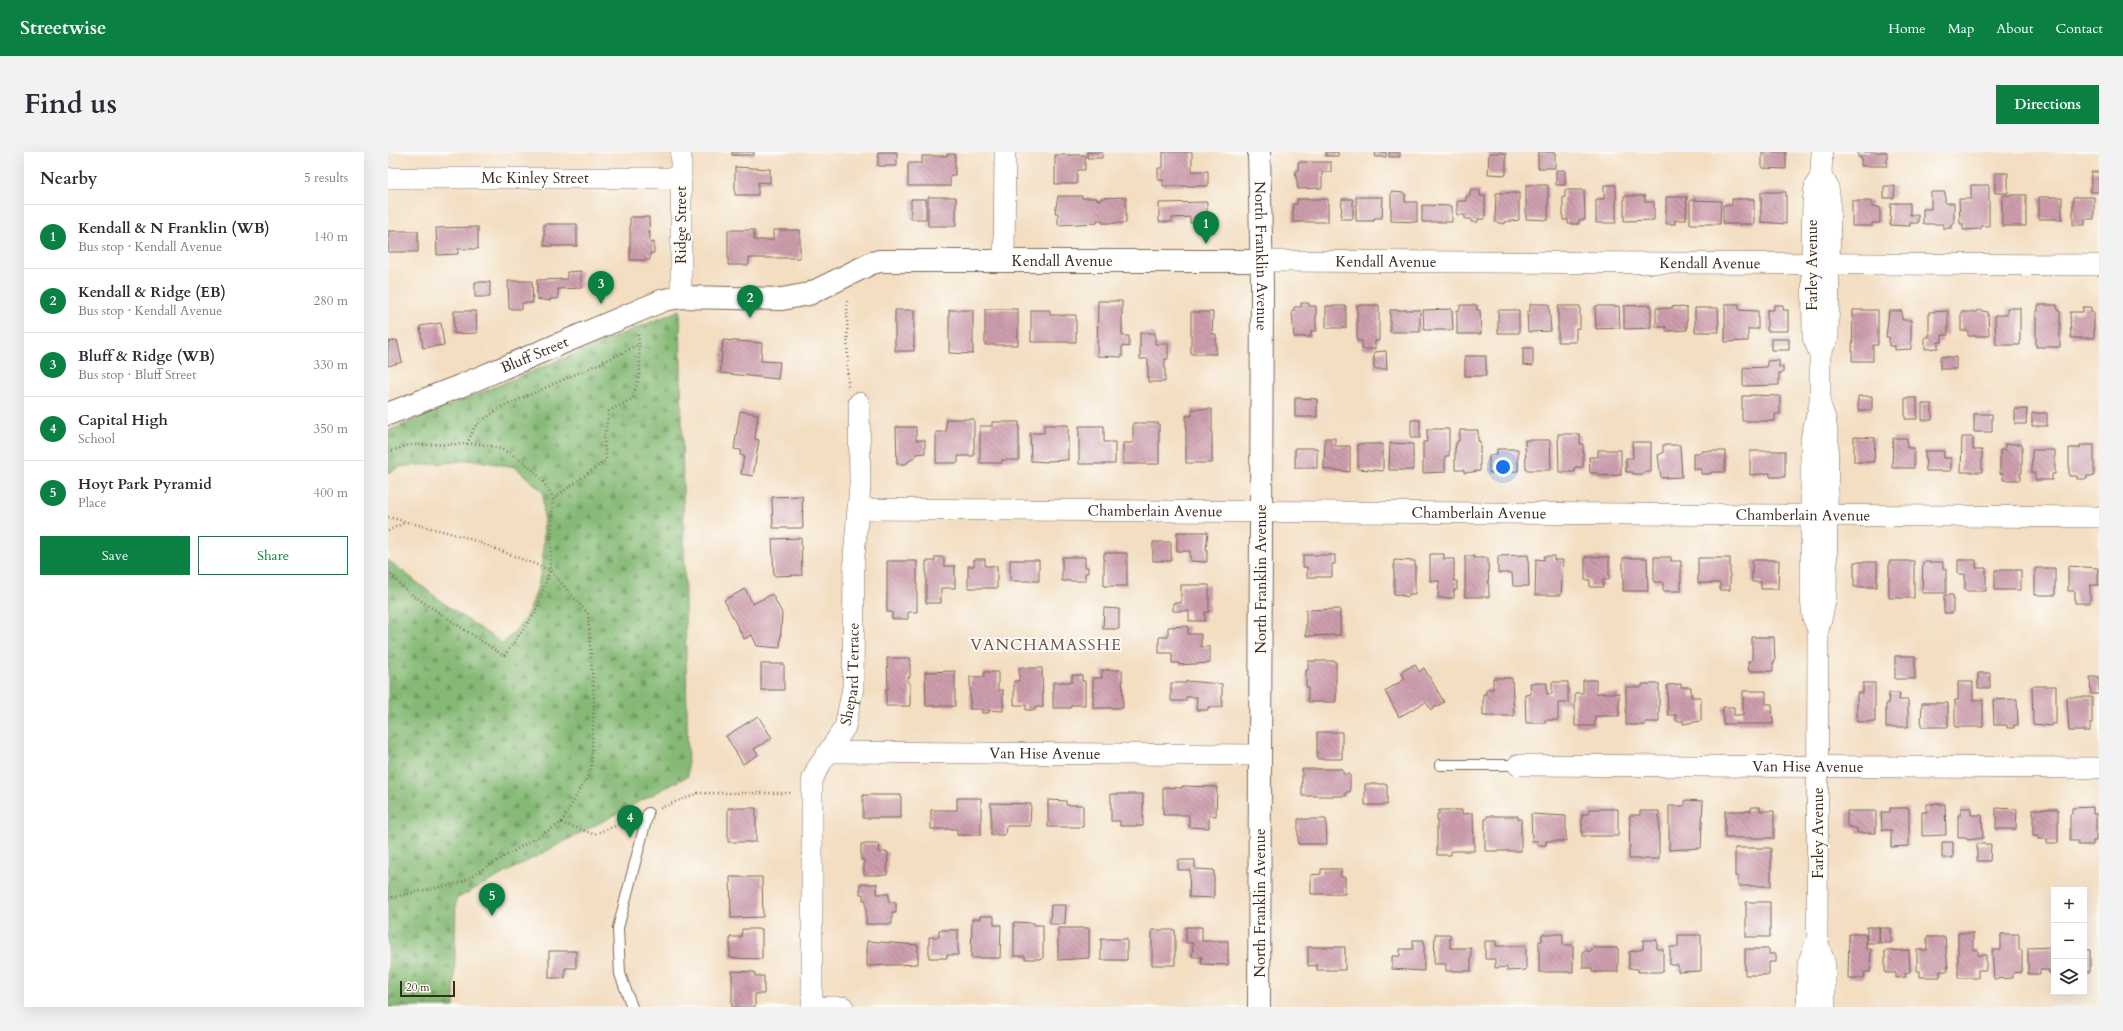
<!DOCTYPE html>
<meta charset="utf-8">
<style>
:root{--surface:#fff;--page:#f2f2f3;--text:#2b2b33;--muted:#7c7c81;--line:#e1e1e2;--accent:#0b8043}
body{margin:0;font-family:Cardo,serif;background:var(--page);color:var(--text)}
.controls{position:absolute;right:12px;bottom:12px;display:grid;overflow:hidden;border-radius:0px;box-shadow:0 4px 16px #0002}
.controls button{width:36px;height:36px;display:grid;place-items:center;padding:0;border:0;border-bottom:1px solid var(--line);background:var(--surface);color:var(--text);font:20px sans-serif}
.scale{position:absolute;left:12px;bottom:10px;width:55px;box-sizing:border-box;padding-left:4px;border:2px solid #3b2a1e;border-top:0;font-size:11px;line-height:14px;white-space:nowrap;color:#3b2a1e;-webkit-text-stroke:3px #fdfcf7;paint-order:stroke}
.you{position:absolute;left:1115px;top:315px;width:14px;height:14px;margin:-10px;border:3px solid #fff;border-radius:50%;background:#1a73e8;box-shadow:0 0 0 6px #1a73e833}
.badge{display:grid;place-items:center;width:26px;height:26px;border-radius:50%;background:var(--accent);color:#fff;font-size:13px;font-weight:700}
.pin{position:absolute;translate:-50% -33px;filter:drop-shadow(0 1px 2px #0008)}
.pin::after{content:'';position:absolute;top:21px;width:14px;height:12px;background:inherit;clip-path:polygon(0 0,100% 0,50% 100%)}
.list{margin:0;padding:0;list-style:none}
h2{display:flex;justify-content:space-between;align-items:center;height:52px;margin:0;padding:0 16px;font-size:17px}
h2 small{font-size:13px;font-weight:400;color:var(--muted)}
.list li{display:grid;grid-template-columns:26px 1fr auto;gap:12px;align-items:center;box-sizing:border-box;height:64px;padding:0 16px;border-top:1px solid var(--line)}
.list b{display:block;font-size:15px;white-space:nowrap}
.list p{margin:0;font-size:13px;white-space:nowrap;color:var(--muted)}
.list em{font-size:13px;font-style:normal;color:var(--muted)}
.actions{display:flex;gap:8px;padding:12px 16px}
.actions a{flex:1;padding:9px 0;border:1px solid var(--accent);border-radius:0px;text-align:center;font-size:14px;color:var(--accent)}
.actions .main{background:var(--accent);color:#fff}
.icon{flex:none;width:22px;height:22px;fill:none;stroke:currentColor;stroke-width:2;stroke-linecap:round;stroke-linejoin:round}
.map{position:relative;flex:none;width:1711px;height:855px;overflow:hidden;border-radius:0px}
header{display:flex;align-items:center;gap:24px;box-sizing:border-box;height:56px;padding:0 20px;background:var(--accent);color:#fff}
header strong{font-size:19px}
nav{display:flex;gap:22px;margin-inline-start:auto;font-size:14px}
.intro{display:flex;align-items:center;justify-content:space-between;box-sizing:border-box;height:96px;padding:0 24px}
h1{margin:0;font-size:28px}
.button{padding:10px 18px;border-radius:0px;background:var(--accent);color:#fff;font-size:14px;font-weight:700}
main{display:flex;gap:24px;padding:0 24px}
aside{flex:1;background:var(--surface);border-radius:0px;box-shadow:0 4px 16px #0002}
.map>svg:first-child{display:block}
.forest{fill:url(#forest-firs);stroke:#607249}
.building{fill:url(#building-back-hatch)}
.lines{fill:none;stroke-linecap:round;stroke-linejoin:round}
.lane-casing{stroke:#7b6957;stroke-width:12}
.street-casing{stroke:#7b6957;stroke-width:22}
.secondary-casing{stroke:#7b6957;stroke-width:24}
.path{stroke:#7b6957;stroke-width:2.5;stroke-dasharray:1 3;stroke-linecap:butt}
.lane{stroke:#fff;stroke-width:10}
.street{stroke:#fff;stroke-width:21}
.secondary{stroke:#fff;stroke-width:22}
.labels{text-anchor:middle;stroke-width:4;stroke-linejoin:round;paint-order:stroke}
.street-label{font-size:15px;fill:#3b2a1e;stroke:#fdfcf7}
.neighbourhood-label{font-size:16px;letter-spacing:1px;fill:#6e5350;stroke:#fdfcf7}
</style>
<header>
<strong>Streetwise</strong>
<nav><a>Home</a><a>Map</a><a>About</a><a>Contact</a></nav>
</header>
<div class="intro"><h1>Find us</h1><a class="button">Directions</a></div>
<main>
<aside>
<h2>Nearby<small>5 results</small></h2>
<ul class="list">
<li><span class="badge">1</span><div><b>Kendall &amp; N Franklin (WB)</b><p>Bus stop · Kendall Avenue</p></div><em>140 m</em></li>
<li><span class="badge">2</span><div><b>Kendall &amp; Ridge (EB)</b><p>Bus stop · Kendall Avenue</p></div><em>280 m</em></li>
<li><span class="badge">3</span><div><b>Bluff &amp; Ridge (WB)</b><p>Bus stop · Bluff Street</p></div><em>330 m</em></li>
<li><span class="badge">4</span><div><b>Capital High</b><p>School</p></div><em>350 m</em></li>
<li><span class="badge">5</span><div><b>Hoyt Park Pyramid</b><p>Place</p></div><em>400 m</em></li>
</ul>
<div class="actions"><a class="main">Save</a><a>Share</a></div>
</aside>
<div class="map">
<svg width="1711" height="855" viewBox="0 0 1711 855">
<defs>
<pattern id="forest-firs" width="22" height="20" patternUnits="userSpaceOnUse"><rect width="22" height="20" fill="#85b974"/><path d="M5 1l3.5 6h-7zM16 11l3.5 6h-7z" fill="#6e975f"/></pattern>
<pattern id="building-back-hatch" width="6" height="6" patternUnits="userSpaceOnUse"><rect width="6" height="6" fill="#ce9ead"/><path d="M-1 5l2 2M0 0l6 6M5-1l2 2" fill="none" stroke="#a8818c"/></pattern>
</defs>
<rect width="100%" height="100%" fill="#fdfcf7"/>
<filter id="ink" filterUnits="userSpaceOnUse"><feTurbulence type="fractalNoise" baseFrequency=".025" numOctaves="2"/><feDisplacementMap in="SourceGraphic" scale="8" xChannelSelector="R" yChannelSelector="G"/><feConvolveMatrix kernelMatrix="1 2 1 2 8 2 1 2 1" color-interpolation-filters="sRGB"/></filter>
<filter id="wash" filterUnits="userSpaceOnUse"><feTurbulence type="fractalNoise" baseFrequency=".012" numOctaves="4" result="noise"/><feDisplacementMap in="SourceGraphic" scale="16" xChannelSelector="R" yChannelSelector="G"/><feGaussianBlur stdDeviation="0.9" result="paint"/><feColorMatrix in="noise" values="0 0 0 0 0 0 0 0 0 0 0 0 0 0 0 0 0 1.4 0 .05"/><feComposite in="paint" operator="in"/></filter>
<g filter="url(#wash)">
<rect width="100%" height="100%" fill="#f3dec2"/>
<path class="forest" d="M292 158 300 624 68 747 66 855H0V408L61 455 115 492C122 484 131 475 137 466 159 428 156 382 155 340L127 315 85 308 11 315 0 321V279Z"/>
<g id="blocks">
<path class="building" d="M344 0H366V3H344Z
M490 0H509V14H490Z
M699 0H714V6H699Z
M775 0H804V19H820V34H775V28H770V16H775Z
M938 0H950V4H938Z
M988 0H998V5H987Z
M1001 0H1012V5H1001Z
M1150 0H1167V16H1150Z
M1374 0H1398V17L1374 16Z
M1470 0H1499V14H1473V5H1470Z
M1101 1H1118V23L1100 22Z
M559 2H567V23H562V34H520V11H534V4H559Z
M667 3H697V18H689V32H667Z
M910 10H943V20H934V36L910 37 907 19H910Z
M347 15 382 17V31L370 30V43H347Z
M1168 18H1177V33H1168Z
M1703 20H1711V40H1703Z
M1607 21H1620V41H1607Z
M1138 33H1160V68L1138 67Z
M1216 33H1228V71H1208V47H1216Z
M1583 33H1601V74H1593V77L1575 78V72H1572L1571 47H1583Z
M1496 34H1507L1506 46H1496Z
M1082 38H1092V44H1097V67H1090V70H1083V67H1077V63H1069V49H1078V44H1082Z
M1177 38H1196L1197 68H1191V72H1180V68H1175V45H1177Z
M1003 40 1017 41V50H1029V70L1003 69Z
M1373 40H1398V72L1373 70Z
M1543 40H1557V51H1566V72H1563V76H1555V72H1535V57H1543Z
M1108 41H1131V68L1116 70V72L1107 70Z
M1617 43H1638V74H1614V47Z
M670 44H694V46H709V48H713V46L738 45V71H714V68H709V71L670 73V61H667Z
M1236 44H1257V50H1266V68L1236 69Z
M540 45H568V74H540Z
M968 45H995L994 66H986V69H968Z
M1278 45H1299L1298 68H1287V72H1278Z
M1651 45H1674V67H1651Z
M1685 45H1706V67H1697V73H1685Z
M523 47H538V67H523Z
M909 47H940V70H905V52H909Z
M954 47H965V67H953Z
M1344 47H1366V72H1335V53H1344Z
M1302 48 1333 49 1332 72H1302Z
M1464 49H1484V55H1492V71H1484V74H1464Z
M819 50V70L802 71V65L784 66V70H771V51Z
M1503 51H1522V63H1530V71H1522V74L1502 73Z
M1034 53 1064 54V70H1034Z
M242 65H261L262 91 266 90V101H262V108H242Z
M156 72H189V94H156Z
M90 75V97H70V102L49 103 48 76Z
M340 78H366V88H385V78H412V106H361V113H340Z
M0 79H30V100H0Z
M193 119V136L170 137V147H162V149L149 147V128L179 127V120Z
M120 129H144L145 151H134V157H121Z
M87 130H102V145H87Z
M710 149H734V184H741V195L734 194V205L709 204Z
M913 151H921V154H928V179H923V185H906L904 159H906V155H913Z
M1142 152H1161L1163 179 1140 180 1139 159H1142Z
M1337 152H1351V158L1370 159V177H1360V189L1337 190Z
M969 153H991V189H987V197H974V189H969Z
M1072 153H1089V158H1092L1093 182H1069V158H1072Z
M1263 153V176L1236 177V154Z
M1386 153H1395V158H1400V179H1379V158H1386Z
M1650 153H1669L1670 159H1672V195H1648V159H1650Z
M938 154H958V176H938Z
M1170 154H1192V176H1188V190H1170Z
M1207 154H1231L1232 176 1208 177Z
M1284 154 1299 156V178L1278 179V175H1268V156H1284Z
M1695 155H1703V160H1706V186H1683L1682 160H1695Z
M1307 156H1330L1331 180H1307Z
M1619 156H1632V193H1608L1607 163H1619Z
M597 157H630V193H597Z
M1064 157 1065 178H1036L1035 158Z
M507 158H526V199H507Z
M561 158H585V202L561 201Z
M643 158H662V163H688V190H643Z
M1002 158H1032V180H1002Z
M1110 158H1131V181H1110Z
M1465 158H1490V193H1485V209H1464Z
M1589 158 1600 160 1601 184H1580V179H1573V160H1589Z
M66 159H88L89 181 66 182Z
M1501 159H1514V168H1523V197L1507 198V194H1501V185H1498Z
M1560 159V183H1554V190H1550V196L1537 197V185H1541V160Z
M803 160H825L824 182H828V202H803Z
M53 171 56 193 35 196 32 174Z
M752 181H767V192H780V207H777V230H760V207H752Z
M1383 187H1401V198H1383Z
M9 188 14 210 0 214V190Z
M335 188 374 191 373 209 392 210 390 227 332 221Z
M1135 196H1145V214L1135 213Z
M998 199 999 217H986V200Z
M1077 204H1098V224H1077Z
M1552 205H1568V217H1552Z
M1391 208V215H1395V221H1391V233L1355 234V216L1379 215V209Z
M1362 243 1392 244V262H1387V269H1354V244H1362Z
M1470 244H1484V258H1470Z
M907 246 929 247V265H907Z
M1517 246H1529V267H1517Z
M1534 252H1544V268H1534Z
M804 257H824V311H798V264H804Z
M1627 257H1639L1638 272H1627Z
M352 259 370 262 367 287 371 288 365 324 353 322 356 304 352 303 353 298 346 297Z
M1644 261H1659V274H1644Z
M1586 262H1604V280H1586Z
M558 267H586V304H570V311H548V280H558Z
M1023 268H1032V286H1023Z
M604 270H631V308H614V311H592V274H604Z
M745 271H771V312H735V291H745Z
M656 273H680V308L659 309V310L643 309 642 281H656Z
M691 274H716V290H727V312H691Z
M508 275H528V288H537V301L528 302V304L517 312H509Z
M1039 277H1061V304H1057V320L1035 321V290H1039Z
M1072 278H1090V289H1092V319L1076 321V318H1067V297L1069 289H1071Z
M1170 282H1192V292H1195V315H1187V320H1171Z
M1466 285 1487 286 1486 310H1466Z
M1574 285H1585V298H1594V320H1573Z
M937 286H947V294H962V320L936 317Z
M1505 286H1519V296H1526V316H1504Z
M1137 288H1162L1163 318H1138Z
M1244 290H1263V320H1256V322H1245V320H1238V306H1245Z
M1002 291 1025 292V318H1001Z
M970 292H995V319L970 317Z
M1617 292H1634V321H1632V328H1615V321L1612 322V298H1617Z
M1275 293H1292L1294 325 1273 326 1270 303 1275 301Z
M1692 293H1706V324H1699V327H1689V324H1681V296H1692Z
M907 296H929V316H907Z
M1109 297H1130V319L1101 321V303H1109Z
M1210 298H1233V323L1210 324V321H1202L1201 305H1210Z
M1644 298H1667V322H1664V328H1647V321H1644Z
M1313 299H1337V320H1323V322H1313V317H1305V301H1313Z
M1362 299H1397V325H1382V321L1362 323Z
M1537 299H1556V306H1563V319H1538Z
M414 344 415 376H385L384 345Z
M789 380H820L818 397H819V410L802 409V399H789Z
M413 386 414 423 386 424 384 387Z
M765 390H783V409H765Z
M716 401H739V434H716Z
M1042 402H1056V407H1066V429H1069V438H1066V446H1050L1051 429H1042Z
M915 403H947V412H944V425H919V415H915Z
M1140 403 1141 434H1125L1124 421H1110V404Z
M1077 404H1086V406H1100L1101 445H1077Z
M1156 404H1166V408H1175L1173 443H1147L1148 407 1156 408Z
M547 405H556V414H567V436H553V451H538V409H547Z
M674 405H697V415H700V421H697V429H674Z
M1197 405H1221V428H1215V435H1202V428H1197Z
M1266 405H1283V409H1293V439H1275V430H1266Z
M1235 406H1259L1260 439H1235Z
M1310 406H1342V438H1332V431H1310Z
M586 407H597V414H609V436H580V414H586Z
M622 408H651V429H622Z
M1006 408 1027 409V442H1021V445L1006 442Z
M1364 408H1391L1390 437H1373V430H1364Z
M1570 408H1588V416H1598V439H1577V422H1570Z
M499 409H529V460H520V467H504V460H499Z
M1501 409H1526V446H1501Z
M1466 410H1489V435H1466Z
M1535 410H1555V417H1558V441H1534Z
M1680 414 1710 416V433H1702V451H1687V439H1680Z
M1647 416H1667V443H1647Z
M1607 418H1633V438H1607Z
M793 433H821V460H817V469H801V459H785V451H793Z
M357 437 365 452 384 442 394 461 392 496 369 494 364 483 356 487 336 448Z
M1556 443H1565V461H1556Z
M716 456 731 457V477H715Z
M952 457V483L918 484V458Z
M800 474V482H813V495H822V511L791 513V511H784V501H771V485H780V475Z
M1364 485H1386L1387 510H1385V519H1361L1360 509H1364Z
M1507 504H1527V527H1507Z
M499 506H522V525H520V531H522V554H498V537H500Z
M920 509H948V550H920V535H918V518H920Z
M373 512H396V538H373Z
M1027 512 1031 520 1036 516 1056 550 1043 558 1038 550 1011 565 997 539 1017 527 1013 520Z
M631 516H654L655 555H647V558H638V553H626V529H631Z
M714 518H734L735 556H705V526H714Z
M567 519V554H538L537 520Z
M596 520H610V538H615V559L601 558V561H594V557H582V525H596Z
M1590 521H1602V536H1590Z
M684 523H694V529H697V553H683V556H665V530H684Z
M1702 525H1711V542H1703Z
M1105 526H1124L1126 564H1095V542H1098V537H1105Z
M1195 528H1208V541H1231V564H1207V574H1187V541H1195Z
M798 529 834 532V555H820V558H808L809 545H798V549H783V531H798Z
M1164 530H1180V551H1170V568H1157V571H1138L1137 543 1143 542 1142 531H1159V542H1164Z
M1570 530H1585V548H1595V575H1567V548H1570Z
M1475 531H1487V570H1469V541H1475Z
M1254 532H1271V570H1257V573H1238V535H1254Z
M1293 532V535H1303V545H1313V569L1295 572V569H1288V563H1280L1279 533Z
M1644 534H1668V572H1664V574L1645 572Z
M1355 539H1378V552H1384L1385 572H1335V555H1346V563H1355Z
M1501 541H1512L1511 548H1520V575H1498V552H1500Z
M1679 545H1704V571H1702V579H1681Z
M1629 547 1630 573H1626V576H1619V573H1606L1605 548Z
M1534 551H1560V575H1533Z
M370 564 384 586 366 597 370 603 355 612 338 584Z
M929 580H954V607H929Z
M914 617H955V622H962V640H958V644H914Z
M977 632H999V653H977Z
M794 634 829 635 828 664 821 663V676L801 675V663H775V635L794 636Z
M723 642H755V674H732V669H723Z
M475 643H513V666H475Z
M569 646H593V683H569V677H543V658H569Z
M660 648 678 649V653H695V675H660Z
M1297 648 1315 649 1313 696 1281 698V654H1295L1297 653Z
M603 651 643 652 642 674H618L617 683H603Z
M1539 652H1557L1558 683 1534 684V660H1539Z
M1363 655H1372V659H1386V686H1337V659H1363Z
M1705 655V662H1708V689H1705V693H1690V689H1682V662H1684V656Z
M340 656H368V690H340Z
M1502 656H1521V694L1503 695V678H1494L1493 660H1502Z
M1573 656H1583V663H1594L1595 686 1579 688V686H1570V663H1573Z
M1608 656 1629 657 1628 677H1608Z
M1201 657H1230V684H1194V662H1201Z
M1645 657H1670V691H1659V687H1650V684H1645Z
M1051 658H1074V662L1085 661 1086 699H1063V703H1049V662H1051Z
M1252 659H1271V707H1241L1242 663H1252Z
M1459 659H1488V681H1469V677L1459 674Z
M1143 662 1178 664V689H1158V693H1149V689H1144Z
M1099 664H1130V667H1133V699H1097V667H1099Z
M910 667H938L939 692H910Z
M1554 690H1565V706H1554Z
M473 692H492L491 700H500L499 723H476V708H473Z
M1589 692H1603L1602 709H1589Z
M1347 696H1383V734H1350V724H1347Z
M790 708H807V717L826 718V746L801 745 802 718H790Z
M933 717H953V725H957V742H923V723L933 722Z
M342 725H374L375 765 343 766Z
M472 732H489V742H501V750H508V761H504V772H478V748H475V742H472Z
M1358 750H1382V785H1358Z
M663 753H678L677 772H662Z
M592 764H606V773H613L612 806H583L584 767H592Z
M626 770 646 771V773H655V807H637V804H626Z
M798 775H814V789H840V813L813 812 814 805H804L805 791H798Z
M1479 775H1491V791H1479Z
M670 776H701V806L670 808Z
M1492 776H1503V791H1492Z
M354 777H374V807L342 806V785H353Z
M551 778H570V803H559V806H541V785H551Z
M764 778H787V813H764Z
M1570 781H1585V798H1590V803H1598V818H1590V826H1570Z
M1047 782H1062V796H1083V819H1058V812H1046Z
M1154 782H1175V793H1185V820H1151V789H1154Z
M1461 782H1478V797H1483L1482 820H1477L1476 826H1460Z
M1613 782H1631V798H1634V820L1625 821V826L1606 827 1604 798H1613Z
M1290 783H1313V819L1290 820V813H1282V795H1290Z
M1539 785H1557L1560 819H1552V825H1532V819H1529V798H1539Z
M713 787H739V808H713Z
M1025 788H1036V819L1004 817V804H1012V797H1025Z
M1255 788H1269V797H1275V820H1250V817L1241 816V800L1255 797Z
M479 789 530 793V812L479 814Z
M1097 789H1108V794H1138V818L1119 819V815L1107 816V807H1097Z
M920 795H957V818H929V813L920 814Z
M1666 795V821H1661V818H1652V822H1640V796Z
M1204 796H1230V820H1204V816H1195V799H1204Z
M1357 797H1381V802H1388V810H1381V823H1357Z
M1521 798 1522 820 1517 821 1518 825 1508 826V821H1497V799Z
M1696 798H1702V820H1696Z
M161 799H188V816H177V826H161Z
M344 819 367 820V824H376V842H367V855H344Z"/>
</g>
</g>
<g filter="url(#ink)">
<use href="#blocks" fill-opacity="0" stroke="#7b6957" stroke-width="1"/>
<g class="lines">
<g class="lane-casing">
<path id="lane" d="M1052 613H1130
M244 855 232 822 230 776 260 661"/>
</g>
<g class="street-casing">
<g id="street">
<path d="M1433 23 1440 35 1442 50 1440 185 1432 202V251L1423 287V446L1425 465 1430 478 1429 788 1437 813V855"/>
<path id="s1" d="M0 26H293"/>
<path d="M616 108 617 0"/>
<path id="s2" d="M872 109 1711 113"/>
<path d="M293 145V0"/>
<path d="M1432 202 1425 185 1424 91 1425 50 1427 35 1433 23 1434 0"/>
<path id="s3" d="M471 357 1711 365"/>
<path d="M1432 472 1438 445 1440 287 1437 266 1432 253"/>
<path id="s4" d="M441 600 872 603"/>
<path id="s5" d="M1130 613 1711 616"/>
<path id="s6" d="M424 855V629L429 617 457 575 465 536 466 405 472 333 471 251"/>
<path d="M424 855H455"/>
<path d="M1419 855 1420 812 1429 788"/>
</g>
</g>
<g class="secondary-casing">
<g id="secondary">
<path id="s7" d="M871 0 874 132 871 855"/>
<path id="s8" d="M0 262 72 234 276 148 293 145 394 147 421 142 484 111 492 109H872"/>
</g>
</g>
<path class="path" d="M459 149 460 236
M79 292C115 289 151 315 165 347
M0 300 21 293 79 292 87 274 110 257 228 204 251 192 250 181
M0 365 77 385 162 418 200 462 206 548 203 618 173 671 72 731 0 746
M0 379 18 370
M0 420 20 440 116 504 147 461 162 418 165 347 218 308 216 286 221 259 244 247 252 222 251 192
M272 656 310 641H404
M173 671 206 682 243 668"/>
<use href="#lane" class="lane"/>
<use href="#street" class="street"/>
<use href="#secondary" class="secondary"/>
</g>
</g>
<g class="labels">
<g class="street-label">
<text dy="5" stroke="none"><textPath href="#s1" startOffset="147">Mc Kinley Street</textPath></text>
<text transform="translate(293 73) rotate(-90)" y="5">Ridge Street</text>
<text dy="5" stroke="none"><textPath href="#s7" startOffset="104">North Franklin Avenue</textPath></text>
<text dy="5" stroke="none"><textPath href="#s8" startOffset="705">Kendall Avenue</textPath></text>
<text dy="5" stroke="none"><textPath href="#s2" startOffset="126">Kendall Avenue</textPath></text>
<text dy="5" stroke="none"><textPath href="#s2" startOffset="450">Kendall Avenue</textPath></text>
<text transform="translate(1424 113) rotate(-90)" y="5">Farley Avenue</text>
<text dy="5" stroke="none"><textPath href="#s8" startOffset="158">Bluff Street</textPath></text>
<text dy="5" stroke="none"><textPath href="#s3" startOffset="296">Chamberlain Avenue</textPath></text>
<text dy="5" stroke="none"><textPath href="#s3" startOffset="620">Chamberlain Avenue</textPath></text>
<text dy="5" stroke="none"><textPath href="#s3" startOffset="944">Chamberlain Avenue</textPath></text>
<text transform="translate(873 427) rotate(-90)" y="5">North Franklin Avenue</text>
<text dy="5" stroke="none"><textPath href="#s6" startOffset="343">Shepard Terrace</textPath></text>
<text dy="5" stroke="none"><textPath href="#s4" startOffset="216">Van Hise Avenue</textPath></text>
<text dy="5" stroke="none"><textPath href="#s5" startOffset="290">Van Hise Avenue</textPath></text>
<text transform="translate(1430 681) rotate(-90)" y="5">Farley Avenue</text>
<text transform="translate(872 751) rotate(-90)" y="5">North Franklin Avenue</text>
</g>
<g class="neighbourhood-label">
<text x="658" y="498">VANCHAMASSHE</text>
</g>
</g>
</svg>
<div class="controls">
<button>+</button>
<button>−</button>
<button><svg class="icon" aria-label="layers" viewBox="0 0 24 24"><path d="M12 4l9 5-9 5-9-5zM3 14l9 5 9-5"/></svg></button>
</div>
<div class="scale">20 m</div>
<div class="you"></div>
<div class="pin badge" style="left:818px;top:92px">1</div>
<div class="pin badge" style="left:362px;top:166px">2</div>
<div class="pin badge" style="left:213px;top:152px">3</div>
<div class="pin badge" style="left:242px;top:686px">4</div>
<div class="pin badge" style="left:104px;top:764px">5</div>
</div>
</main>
